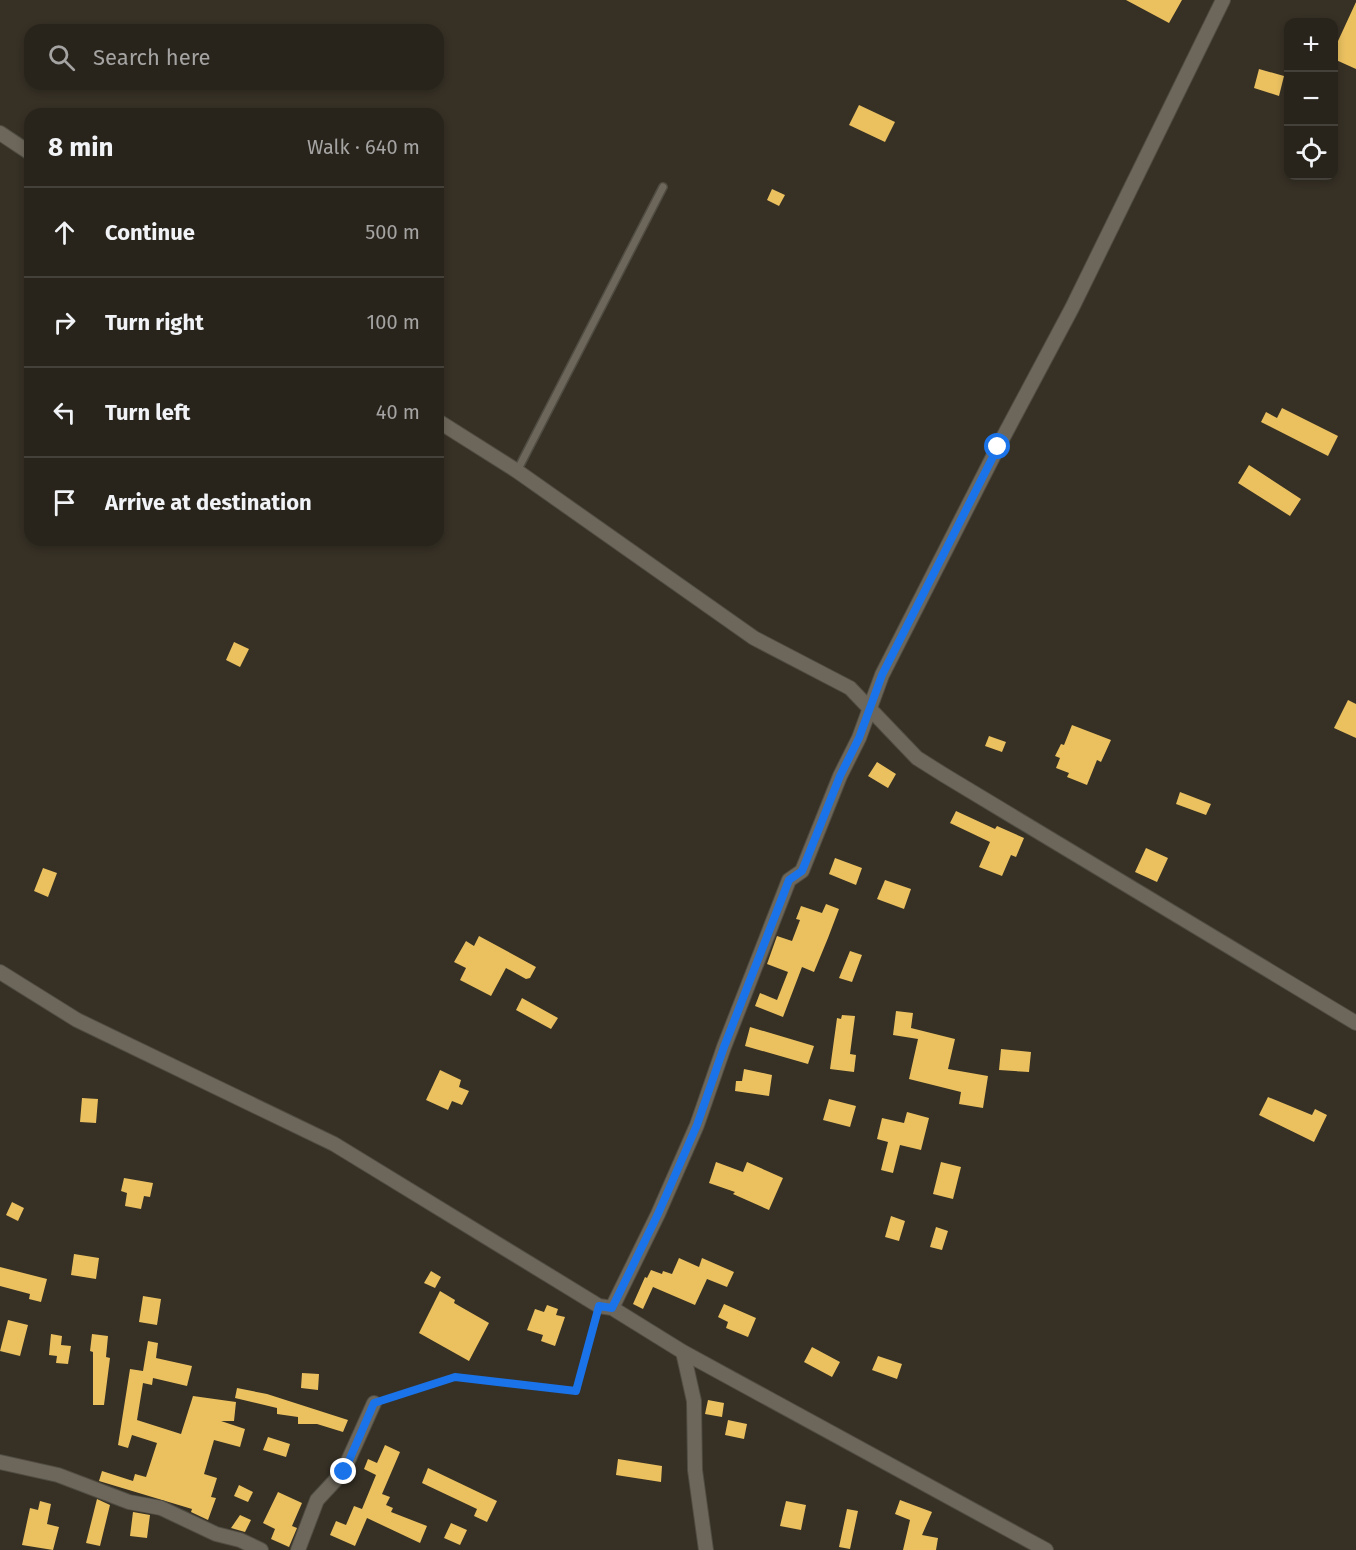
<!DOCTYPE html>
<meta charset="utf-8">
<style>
:root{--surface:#28241c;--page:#302c25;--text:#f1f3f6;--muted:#a5a4a3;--line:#44413b}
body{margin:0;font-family:"Fira Sans",sans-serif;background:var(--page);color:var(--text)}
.controls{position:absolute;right:18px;top:18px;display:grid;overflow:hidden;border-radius:12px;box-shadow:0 3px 9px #0003}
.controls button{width:54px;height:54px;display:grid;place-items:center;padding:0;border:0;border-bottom:2px solid var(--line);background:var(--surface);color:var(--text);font:30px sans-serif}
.stop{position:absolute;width:18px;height:18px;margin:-14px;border:4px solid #1a73e8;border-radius:50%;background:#fff}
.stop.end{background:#1a73e8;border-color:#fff;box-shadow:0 2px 6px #0008}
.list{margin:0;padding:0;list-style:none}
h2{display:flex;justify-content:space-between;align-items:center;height:78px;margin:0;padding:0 24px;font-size:26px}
h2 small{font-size:20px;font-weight:400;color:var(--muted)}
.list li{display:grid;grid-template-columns:39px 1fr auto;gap:18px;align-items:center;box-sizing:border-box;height:90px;padding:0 24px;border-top:2px solid var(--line)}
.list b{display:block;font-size:22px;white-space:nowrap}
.list em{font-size:20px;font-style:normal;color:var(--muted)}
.icon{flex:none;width:33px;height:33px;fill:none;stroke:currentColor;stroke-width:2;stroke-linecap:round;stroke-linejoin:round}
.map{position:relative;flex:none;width:1356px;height:1550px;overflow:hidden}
.search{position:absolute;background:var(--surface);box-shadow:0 3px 9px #0003;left:24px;top:24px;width:420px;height:66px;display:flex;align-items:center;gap:15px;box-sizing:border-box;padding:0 21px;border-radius:18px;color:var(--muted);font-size:22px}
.panel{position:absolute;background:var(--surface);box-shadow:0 3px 9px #0003;left:24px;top:108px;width:420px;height:438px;border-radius:18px}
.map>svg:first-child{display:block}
.building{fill:#ebc160}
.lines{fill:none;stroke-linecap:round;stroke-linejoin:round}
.service-casing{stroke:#504c42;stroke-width:10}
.minor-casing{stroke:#504c42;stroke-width:16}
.path{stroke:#767167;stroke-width:2;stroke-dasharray:3 4.5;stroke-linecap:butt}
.service{stroke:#6d675b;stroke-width:7}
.minor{stroke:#6d675b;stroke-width:14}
.route{stroke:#1a73e8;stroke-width:8}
</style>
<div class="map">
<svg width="1356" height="1550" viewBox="0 0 1356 1550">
<rect width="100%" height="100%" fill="#363025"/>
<path class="building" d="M1126 0H1182L1169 23Z
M1356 2V69L1336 60 1338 56 1334 54V39L1338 41Z
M1259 69 1284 76 1279 96 1254 88Z
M859 105 895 122 885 142 849 125Z
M772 189 785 195 779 206 767 200Z
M1282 408 1338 436 1328 456 1261 422 1266 412 1277 418Z
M1249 465 1301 499 1290 516 1238 483Z
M234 642 249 649 240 667 226 660Z
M1348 700 1356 704V738L1334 728Z
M1072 725 1111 740 1101 762 1097 760 1087 785 1067 777 1069 773 1056 768 1060 758 1055 756 1061 744 1064 745Z
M989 736 1006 742 1002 752 985 746Z
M877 762 896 774 888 788 868 776Z
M1180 792 1211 804 1206 815 1176 804Z
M956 811 995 829 997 826 1024 838 1016 857 1011 855 1002 876 979 867 990 842 950 823Z
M1146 848 1168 858 1157 882 1135 872Z
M835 858 862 868 856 885 829 874Z
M43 868 57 873 48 897 34 891Z
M885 880 911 889 904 909 877 899Z
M826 904 839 909 828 938 814 972 802 967 783 1017 755 1006 760 993 777 1000 788 972 767 964 777 936 792 941 800 920 796 919 801 906 822 913Z
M479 936 536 967 530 978 526 979 506 968 491 996 460 980 466 968 454 962 466 941 474 946Z
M850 951 862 955 852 982 839 978Z
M522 998 558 1018 551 1029 516 1010Z
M896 1011 913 1013 911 1028 955 1039 948 1069 988 1076 983 1108 959 1104 961 1092 909 1079 918 1039 893 1035Z
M842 1015 855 1016 850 1054 856 1055 854 1072 830 1069 837 1018 841 1019Z
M750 1027 814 1046 808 1064 745 1046Z
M1001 1049 1031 1052 1029 1072 999 1070Z
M744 1069 772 1075 769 1096 735 1091 736 1081H742Z
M440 1070 461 1080 459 1087 469 1091 462 1105 452 1101 448 1110 426 1100Z
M1268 1097 1312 1115 1315 1109 1327 1115 1314 1142 1259 1115Z
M82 1098 98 1099 96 1123 80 1122Z
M829 1099 856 1106 850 1127 823 1120Z
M907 1112 929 1118 921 1150 900 1145 893 1173 881 1170 888 1142 877 1139 882 1118 904 1123Z
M716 1162 743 1172 747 1162 783 1178 769 1210 733 1194 735 1192 709 1183Z
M941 1162 961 1167 953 1199 933 1194Z
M124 1178 153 1183 150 1197 144 1196 141 1209 125 1206 127 1193 121 1191Z
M12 1202 24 1208 18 1221 6 1215Z
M891 1216 905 1221 899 1241 885 1237Z
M936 1227 948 1231 942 1250 930 1247Z
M74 1254 99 1258 96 1279 71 1275Z
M679 1258 699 1267 702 1258 734 1272 727 1287 707 1279 695 1305 653 1287 643 1309 633 1304 645 1277 647 1278 651 1270 662 1274 663 1271 672 1274Z
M0 1267 47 1279 41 1302 29 1299 30 1294 0 1286Z
M431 1271 441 1277 435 1288 424 1283Z
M440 1291 455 1300 454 1303 489 1323 469 1361 419 1333Z
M143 1296 161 1299 157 1325 139 1322Z
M724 1304 756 1318 748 1337 726 1328 728 1322 718 1317Z
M547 1305 558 1309 556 1315 565 1317 555 1346 541 1341 543 1335 527 1330 535 1309 544 1312Z
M8 1320 28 1325 20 1356 0 1351Z
M51 1334 62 1336 61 1345 71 1346 68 1364 56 1363 57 1356 49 1355Z
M92 1334 108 1336 106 1357 110 1358 104 1405H93V1352L90 1351Z
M148 1341 158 1343 156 1358 192 1366 187 1386 153 1378 152 1385 143 1383 137 1420 181 1434 193 1396 236 1402 234 1421H221L245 1429 240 1447 214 1440 204 1474 217 1478 211 1497 216 1498 208 1520 191 1512 192 1509 99 1481 102 1471 133 1481 135 1474 146 1477 157 1443 132 1435 128 1448 118 1445 130 1369 143 1371Z
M812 1347 840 1362 832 1377 804 1362Z
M878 1356 902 1364 897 1379 872 1370Z
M302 1373 319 1374 318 1390 301 1388Z
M237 1388 267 1394 348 1420 343 1432 317 1424H298V1417L277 1414V1408L235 1398Z
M708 1400 724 1403 722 1417 705 1414Z
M728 1420 747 1424 744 1439 725 1435Z
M268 1437 290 1444 286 1457 263 1450Z
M385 1445 400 1452 382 1494 390 1497 386 1505 393 1508 391 1512 427 1526 420 1543 367 1518 355 1546 330 1535 336 1521 346 1525 354 1506 362 1509 376 1475 364 1469 368 1459 377 1463Z
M618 1459 662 1466 661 1482 616 1475Z
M428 1468 497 1501 487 1522 474 1516 477 1509 422 1483Z
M239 1485 253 1492 248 1502 234 1496Z
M278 1492 302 1503 292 1526 297 1528 289 1547 271 1539 275 1529 263 1523Z
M97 1499 110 1505 100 1546 86 1543Z
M900 1500 932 1512 922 1535 938 1538 936 1550H903L910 1520 895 1514Z
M40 1501 51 1504 47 1524 59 1527 53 1550 22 1545 30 1508 38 1510Z
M786 1501 806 1505 801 1530 780 1526Z
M847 1509 858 1511 850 1549 839 1547Z
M133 1512 150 1515 147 1538 130 1536Z
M240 1515 251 1520 245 1532 231 1528Z
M451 1523 467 1530 460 1545 444 1538Z"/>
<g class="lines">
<g class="service-casing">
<path id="service" d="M517 471 663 187"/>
</g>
<g class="minor-casing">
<path id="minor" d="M0 133 30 153
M438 421 517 471 754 638 850 688 917 758 944 775 1356 1023
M0 972 77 1020 334 1144 599 1306 612 1308 683 1352 1046 1550
M612 1308 658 1214 697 1125 724 1047 789 880 802 871 840 776 859 738 882 675 998 447 1072 308 1223 0
M683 1352 694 1401 695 1470 706 1550
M0 1462 58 1475 129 1502 161 1508 216 1534 240 1540 261 1550
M298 1550 317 1500 343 1472 374 1403"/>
</g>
<path class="path" d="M388 1399 455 1377 576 1391 596 1319"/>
<use href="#service" class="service"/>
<use href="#minor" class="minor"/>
</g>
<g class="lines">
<path class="route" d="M344 1472 374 1403 455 1377 576 1391 599 1306 612 1308 658 1214 697 1125 724 1047 789 880 802 871 840 776 859 738 882 675 998 447"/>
</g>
</svg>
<div class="controls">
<button>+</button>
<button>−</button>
<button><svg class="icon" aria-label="locate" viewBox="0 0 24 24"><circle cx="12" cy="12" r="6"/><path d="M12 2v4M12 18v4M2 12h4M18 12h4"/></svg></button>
</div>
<div class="stop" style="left:998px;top:447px"></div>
<div class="stop end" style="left:344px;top:1472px"></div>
<div class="search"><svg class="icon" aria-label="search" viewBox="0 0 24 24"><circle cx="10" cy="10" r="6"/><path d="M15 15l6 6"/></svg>Search here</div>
<section class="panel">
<h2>8 min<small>Walk · 640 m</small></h2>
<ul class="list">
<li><svg class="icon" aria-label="ahead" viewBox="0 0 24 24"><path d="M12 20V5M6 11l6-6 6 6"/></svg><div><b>Continue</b></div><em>500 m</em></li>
<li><svg class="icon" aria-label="right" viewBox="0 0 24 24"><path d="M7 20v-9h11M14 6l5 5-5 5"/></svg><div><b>Turn right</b></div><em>100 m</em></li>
<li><svg class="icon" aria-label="left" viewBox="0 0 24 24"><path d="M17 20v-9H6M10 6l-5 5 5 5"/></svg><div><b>Turn left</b></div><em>40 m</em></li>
<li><svg class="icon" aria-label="arrive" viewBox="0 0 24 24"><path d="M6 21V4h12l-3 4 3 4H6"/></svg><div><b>Arrive at destination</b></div></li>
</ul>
</section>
</div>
